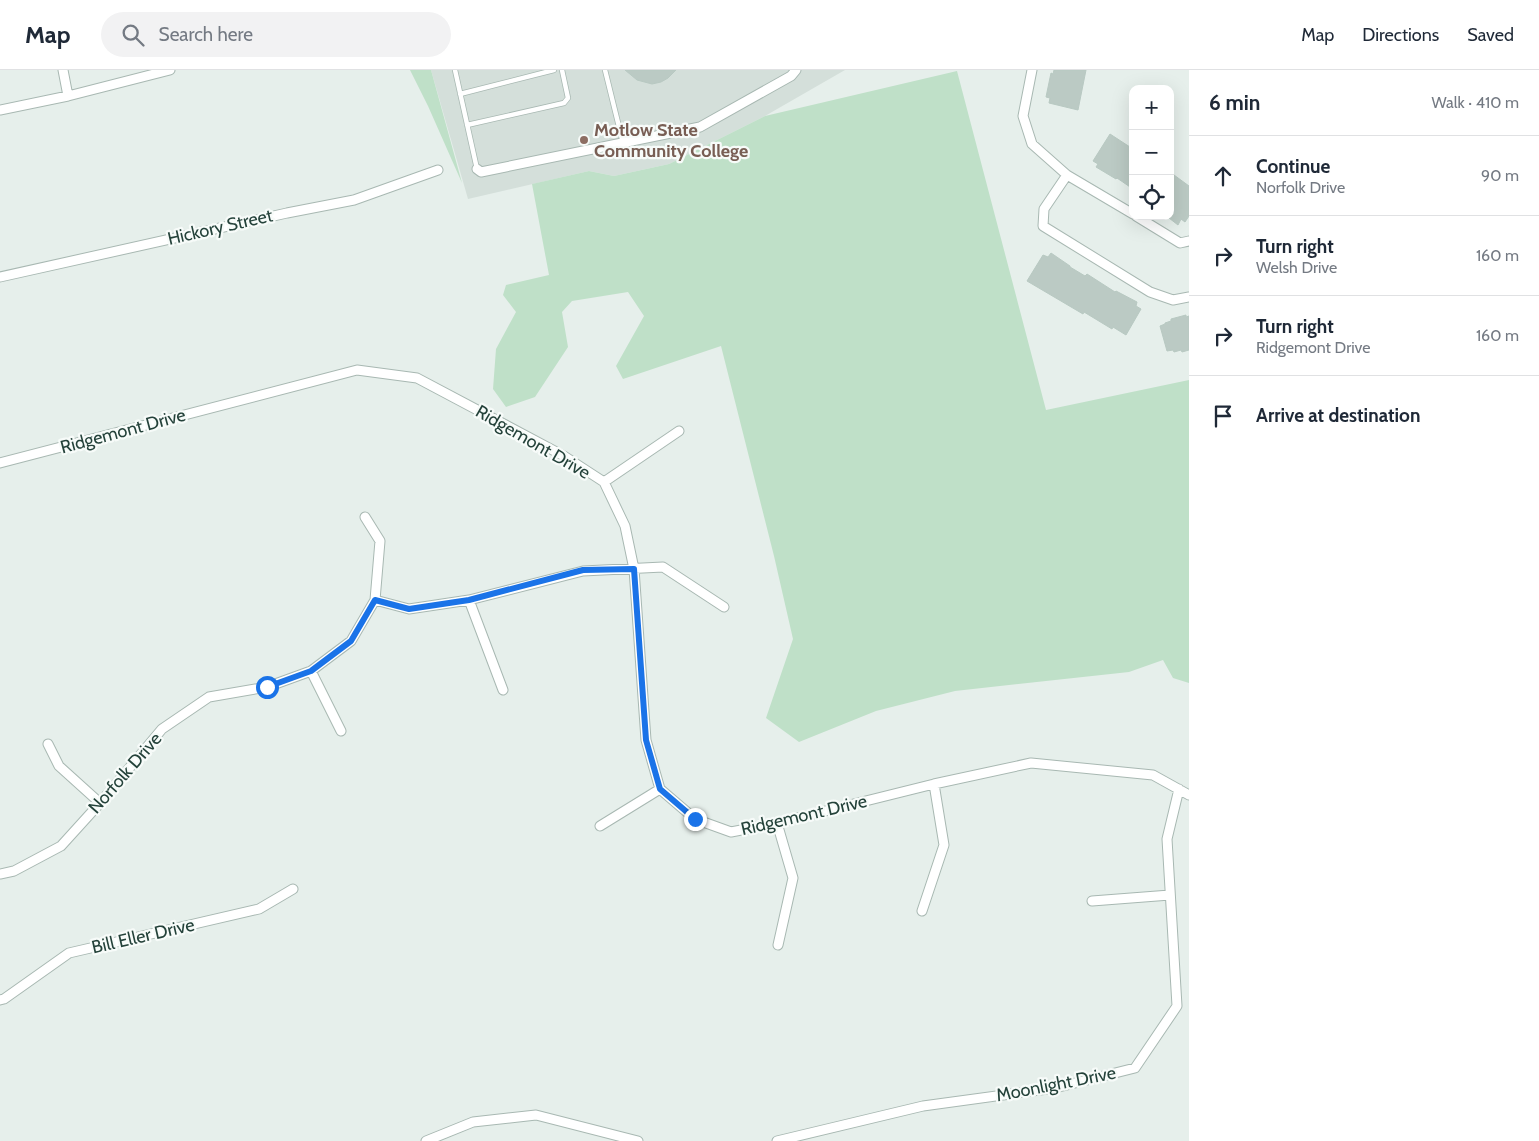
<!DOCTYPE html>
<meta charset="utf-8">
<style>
:root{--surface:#fff;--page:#f2f2f3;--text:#1f2937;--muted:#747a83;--line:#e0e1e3}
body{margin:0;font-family:Cabin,sans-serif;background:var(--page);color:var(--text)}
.controls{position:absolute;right:15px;top:15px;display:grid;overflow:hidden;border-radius:10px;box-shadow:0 5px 20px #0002}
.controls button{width:45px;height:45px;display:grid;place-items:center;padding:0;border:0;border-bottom:1px solid var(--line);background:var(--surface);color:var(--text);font:25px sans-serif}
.stop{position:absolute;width:15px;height:15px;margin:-11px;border:4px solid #1a73e8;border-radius:50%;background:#fff}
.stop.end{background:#1a73e8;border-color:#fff;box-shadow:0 1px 5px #0008}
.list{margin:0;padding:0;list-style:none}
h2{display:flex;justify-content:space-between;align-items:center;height:65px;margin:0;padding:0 20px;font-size:21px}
h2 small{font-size:16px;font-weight:400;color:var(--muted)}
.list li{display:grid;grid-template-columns:32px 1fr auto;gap:15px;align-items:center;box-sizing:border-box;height:80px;padding:0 20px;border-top:1px solid var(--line)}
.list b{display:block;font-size:19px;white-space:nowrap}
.list p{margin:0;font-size:16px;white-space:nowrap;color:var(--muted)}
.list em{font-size:16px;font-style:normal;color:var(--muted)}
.icon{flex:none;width:28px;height:28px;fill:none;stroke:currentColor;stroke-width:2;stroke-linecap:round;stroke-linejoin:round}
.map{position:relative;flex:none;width:1189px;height:1071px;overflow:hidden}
header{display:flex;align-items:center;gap:30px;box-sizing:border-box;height:70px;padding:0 25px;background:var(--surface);border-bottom:1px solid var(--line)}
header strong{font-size:24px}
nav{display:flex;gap:28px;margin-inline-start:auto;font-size:18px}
.search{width:350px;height:45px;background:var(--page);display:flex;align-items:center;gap:12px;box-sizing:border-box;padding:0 18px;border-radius:28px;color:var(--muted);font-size:19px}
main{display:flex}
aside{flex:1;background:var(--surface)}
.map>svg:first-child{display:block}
.built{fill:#d4dfda}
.green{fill:#bfe0c8}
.building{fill:#bbcac4;stroke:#b8c9c2}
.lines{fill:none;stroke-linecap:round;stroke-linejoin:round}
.lane-casing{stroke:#a8b8b2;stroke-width:6}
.street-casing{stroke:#a8b8b2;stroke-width:11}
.lane{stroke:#fff;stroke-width:4.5}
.street{stroke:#fff;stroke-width:9}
.route{stroke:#1a73e8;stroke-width:6}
.education-dot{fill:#8d6e63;stroke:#f7fbf9;stroke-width:2}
.labels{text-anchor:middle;stroke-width:4.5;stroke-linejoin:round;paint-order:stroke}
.education-label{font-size:18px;font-weight:bold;fill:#785e54;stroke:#f7fbf9;text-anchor:start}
.street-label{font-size:18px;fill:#24423a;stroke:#f7fbf9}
</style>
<header>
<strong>Map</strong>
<div class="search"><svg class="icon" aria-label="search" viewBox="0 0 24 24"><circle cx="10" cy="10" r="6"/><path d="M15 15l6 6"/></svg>Search here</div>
<nav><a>Map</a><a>Directions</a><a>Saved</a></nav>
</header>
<main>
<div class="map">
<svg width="1189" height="1071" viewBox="0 0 1189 1071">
<rect width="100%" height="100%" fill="#e6efeb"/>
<path class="built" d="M431 0H845L765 46 669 94 614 106 589 101 468 129Z"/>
<path class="green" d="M410 0H431L462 113 428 36Z
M957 1 1046 340 1189 310V613L1173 608 1163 590 1129 602 955 621 876 641 799 672 766 648 793 569 774 486 721 276 623 309 616 296 644 246 628 222 572 231 562 242 568 277 535 327 506 337 493 319 496 279 516 242 503 225 506 215 549 205 532 114 589 101 614 106 669 94 765 46Z"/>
<path class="building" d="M625 0H676L668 8 661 12 652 14 637 10Z
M1054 0H1086L1078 40 1049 33 1050 28 1046 27 1051 3 1053 4Z
M1110 64 1133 79V119L1117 108 1116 109 1096 97 1098 94 1093 91Z
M1174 105 1189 116V146L1185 152 1181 149 1178 155 1169 148 1170 111Z
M1051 183 1070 196V197L1085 206 1087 204 1115 222 1116 221 1137 232 1136 236 1141 239 1126 265 1113 257 1112 259 1084 242 1083 244 1027 211 1043 185 1048 187Z
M1186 245V247L1189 246V280L1182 282 1181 280 1174 282 1173 280 1167 281 1160 256 1165 254V253L1171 251V249Z"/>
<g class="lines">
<g class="lane-casing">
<path id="lane" d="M455 0 477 99
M605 0 623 73
M460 24 554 0
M467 55 564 33 568 28 562 0"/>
</g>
<g class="street-casing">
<path id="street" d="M63 0 68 26
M1032 0 1023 46 1032 74 1067 105 1133 144
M0 40 68 26 170 0
M477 99 481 102 700 57 791 6 796 0
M1067 105 1044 139 1043 156 1150 222 1173 230 1189 227
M1136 146 1180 173 1189 171
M0 207 287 143 354 130 438 100
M0 393 357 300 417 308 564 386 604 412 625 456 634 499 646 670 660 719 695 749 731 762 777 753 934 714 1031 693 1153 705 1189 725
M604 412 679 361
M375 530 409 539 469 530 583 501 663 497 724 537
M469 530 503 620
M311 601 341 661
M48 674 59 696 100 733
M777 753 793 808 778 875
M600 756 660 719
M0 804 14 801 61 776 100 733 162 659 209 627 267 617 311 601 351 571 375 530 380 471 365 447
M1092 831 1170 825
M922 841 944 775 934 714
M0 930 4 929 69 883 259 839 293 819
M426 1071 473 1052 536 1045 638 1071
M777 1071 923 1036 1055 1018 1135 998 1177 936 1167 769 1179 719"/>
</g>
<use href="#lane" class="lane"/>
<use href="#street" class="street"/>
</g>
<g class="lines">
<path class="route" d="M267 617 311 601 351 571 375 530 409 539 469 530 583 500 634 499 646 670 660 719 695 749"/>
</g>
<circle class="education-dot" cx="584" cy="70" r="5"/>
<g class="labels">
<g class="education-label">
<text x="594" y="66">Motlow State<tspan x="594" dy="21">Community College</tspan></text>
</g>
<g class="street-label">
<text transform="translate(220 157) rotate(-13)" y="6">Hickory Street</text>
<text transform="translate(123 361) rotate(-15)" y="6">Ridgemont Drive</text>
<text transform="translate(533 372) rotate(30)" y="6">Ridgemont Drive</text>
<text transform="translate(125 703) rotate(-49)" y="6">Norfolk Drive</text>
<text transform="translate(804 745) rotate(-13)" y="6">Ridgemont Drive</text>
<text transform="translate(143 866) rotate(-13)" y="6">Bill Eller Drive</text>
<text transform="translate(1056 1014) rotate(-11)" y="6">Moonlight Drive</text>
</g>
</g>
</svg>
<div class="controls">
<button>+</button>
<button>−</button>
<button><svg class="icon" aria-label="locate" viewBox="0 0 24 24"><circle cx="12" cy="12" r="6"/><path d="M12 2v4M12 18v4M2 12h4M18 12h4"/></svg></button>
</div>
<div class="stop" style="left:267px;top:617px"></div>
<div class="stop end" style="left:695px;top:749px"></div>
</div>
<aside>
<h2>6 min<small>Walk · 410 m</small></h2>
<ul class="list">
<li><svg class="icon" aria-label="ahead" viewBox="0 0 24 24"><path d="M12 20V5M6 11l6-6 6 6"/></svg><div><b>Continue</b><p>Norfolk Drive</p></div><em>90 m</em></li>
<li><svg class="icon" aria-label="right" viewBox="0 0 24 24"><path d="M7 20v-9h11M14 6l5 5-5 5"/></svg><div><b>Turn right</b><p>Welsh Drive</p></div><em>160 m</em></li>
<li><svg class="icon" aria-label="right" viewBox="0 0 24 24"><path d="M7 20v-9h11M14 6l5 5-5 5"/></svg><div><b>Turn right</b><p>Ridgemont Drive</p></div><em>160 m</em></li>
<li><svg class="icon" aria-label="arrive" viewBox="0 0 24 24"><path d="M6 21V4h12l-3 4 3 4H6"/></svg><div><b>Arrive at destination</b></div></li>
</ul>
</aside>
</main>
